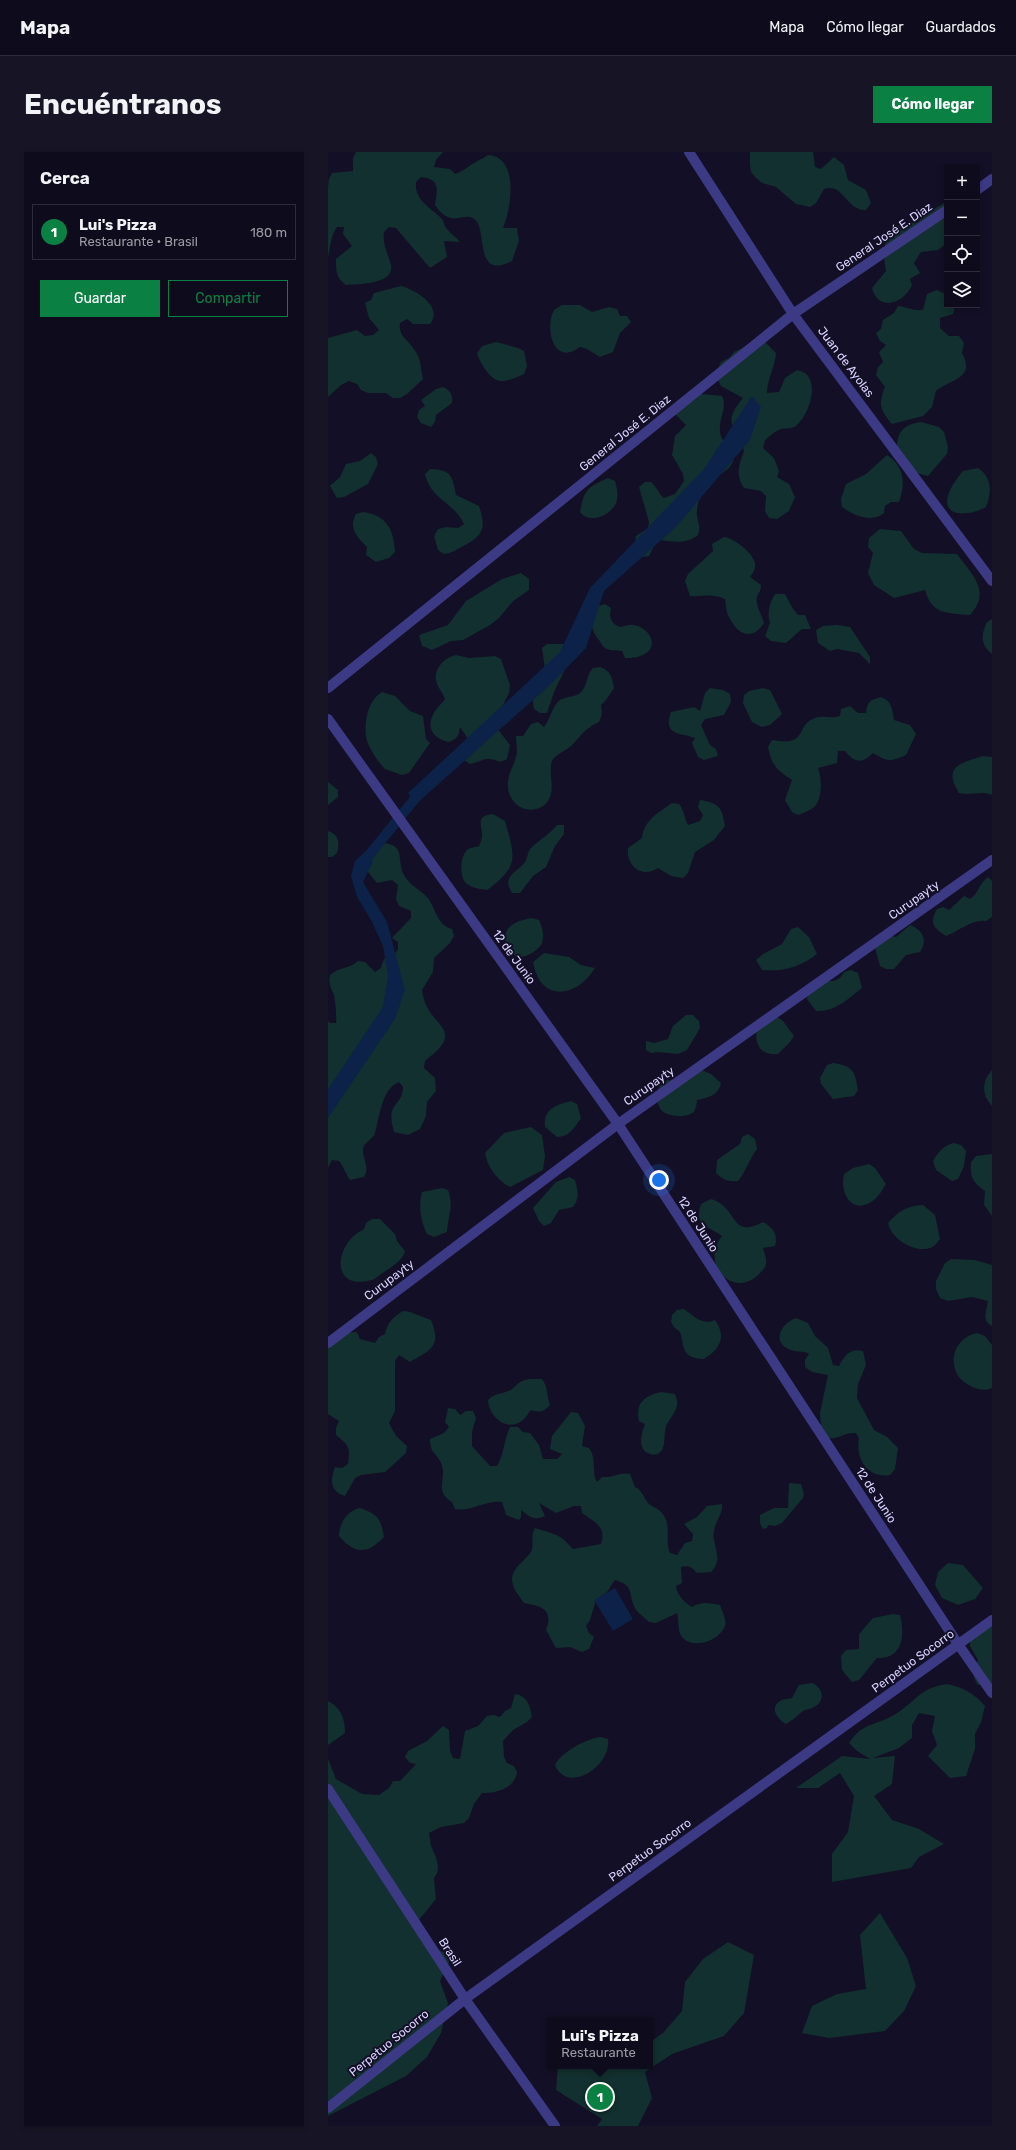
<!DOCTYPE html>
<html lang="es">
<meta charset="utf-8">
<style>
:root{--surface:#0e0b1c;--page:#171425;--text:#f1f3f6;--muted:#9b9ba3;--line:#2e2b3b;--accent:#0b8043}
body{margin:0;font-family:Rubik,sans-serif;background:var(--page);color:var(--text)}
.controls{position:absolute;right:12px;top:12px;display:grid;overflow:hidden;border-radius:0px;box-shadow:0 2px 6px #0003}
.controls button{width:36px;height:36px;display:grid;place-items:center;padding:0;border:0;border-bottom:1px solid var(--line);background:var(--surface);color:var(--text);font:20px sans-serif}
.you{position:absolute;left:331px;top:1028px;width:14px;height:14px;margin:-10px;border:3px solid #fff;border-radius:50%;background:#1a73e8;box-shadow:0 0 0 6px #1a73e833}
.badge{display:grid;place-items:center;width:26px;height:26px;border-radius:50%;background:var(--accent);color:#fff;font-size:13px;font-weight:700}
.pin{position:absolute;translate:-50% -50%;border:2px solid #fff;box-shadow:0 1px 4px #0006}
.popup{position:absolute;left:219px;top:1865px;width:106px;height:52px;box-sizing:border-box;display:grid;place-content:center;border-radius:0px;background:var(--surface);filter:drop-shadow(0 1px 3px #0005);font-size:13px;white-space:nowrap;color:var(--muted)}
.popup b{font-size:15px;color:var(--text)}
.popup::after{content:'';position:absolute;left:50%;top:100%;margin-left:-8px;border:8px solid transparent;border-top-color:var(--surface)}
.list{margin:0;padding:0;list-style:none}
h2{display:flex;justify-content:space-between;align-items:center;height:52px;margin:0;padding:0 16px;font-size:17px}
h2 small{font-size:13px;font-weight:400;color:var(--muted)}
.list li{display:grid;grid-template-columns:26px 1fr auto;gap:12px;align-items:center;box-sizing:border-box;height:56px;margin:0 8px 8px;padding:0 8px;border:1px solid var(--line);border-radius:0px}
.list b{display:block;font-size:15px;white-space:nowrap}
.list p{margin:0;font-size:13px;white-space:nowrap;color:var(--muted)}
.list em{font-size:13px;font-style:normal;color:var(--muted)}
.actions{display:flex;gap:8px;padding:12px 16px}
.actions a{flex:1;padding:9px 0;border:1px solid var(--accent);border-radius:0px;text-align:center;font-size:14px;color:var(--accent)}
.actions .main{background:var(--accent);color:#fff}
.icon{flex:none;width:22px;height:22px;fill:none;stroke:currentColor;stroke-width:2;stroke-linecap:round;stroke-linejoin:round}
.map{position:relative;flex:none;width:664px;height:1974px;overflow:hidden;border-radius:0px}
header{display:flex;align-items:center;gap:24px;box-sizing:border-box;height:56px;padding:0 20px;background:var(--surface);border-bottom:1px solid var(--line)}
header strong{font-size:19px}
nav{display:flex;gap:22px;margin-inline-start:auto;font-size:14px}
.intro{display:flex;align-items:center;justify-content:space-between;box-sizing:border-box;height:96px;padding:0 24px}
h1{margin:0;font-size:28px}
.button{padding:10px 18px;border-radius:0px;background:var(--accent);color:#fff;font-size:14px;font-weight:700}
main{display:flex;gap:24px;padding:0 24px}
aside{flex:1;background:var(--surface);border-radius:0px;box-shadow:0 2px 6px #0003}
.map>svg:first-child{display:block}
.green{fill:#12302f}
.water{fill:#0c2248}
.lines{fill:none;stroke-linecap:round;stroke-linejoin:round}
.stream{stroke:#0c2248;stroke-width:10}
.minor{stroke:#3d3a85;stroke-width:10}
.labels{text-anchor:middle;stroke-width:4;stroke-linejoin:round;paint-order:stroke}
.street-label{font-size:12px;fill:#d9d4ff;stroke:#130f26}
</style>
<header>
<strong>Mapa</strong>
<nav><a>Mapa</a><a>Cómo llegar</a><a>Guardados</a></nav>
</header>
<div class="intro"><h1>Encuéntranos</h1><a class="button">Cómo llegar</a></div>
<main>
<aside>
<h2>Cerca<small></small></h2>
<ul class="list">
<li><span class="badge">1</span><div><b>Lui's Pizza</b><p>Restaurante · Brasil</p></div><em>180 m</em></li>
</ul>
<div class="actions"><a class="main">Guardar</a><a>Compartir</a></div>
</aside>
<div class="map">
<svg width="664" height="1974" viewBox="0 0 664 1974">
<rect width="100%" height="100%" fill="#130f26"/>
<path class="green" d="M28 0H115L108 8 106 15 122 17 127 22C136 19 140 14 148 10 152 7 155 7 160 3 192 5 183 57 175 76H189L191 89 184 109C148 128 158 83 149 70 138 55 125 80 107 53 109 38 113 27 93 25L88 30C86 48 102 55 113 66 116 69 116 74 119 77 123 82 128 85 132 90L116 89 119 105 102 116 68 76 61 75 56 80C54 93 60 101 63 113 67 133 29 132 18 133 8 126 8 119 8 107L24 94 15 82 16 75H9C2 85 3 94 0 105V35L1 27 4 21 25 19V6Z
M422 0H485L487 15 493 17 506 5 516 13 520 28 538 38 543 51 538 58C517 58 516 30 496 37L488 51 482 55 468 52 448 35 434 31 428 26 423 20 422 13Z
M619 49V91L610 98 593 100 586 111 592 121 582 127 584 133C576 152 550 160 544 136L558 119C553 94 558 68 590 70L598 62Z
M73 134C88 138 116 155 102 172H85L79 167 72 171C70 185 82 189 88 200 93 207 93 219 95 227L79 242 72 246H65L58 241H40L33 238 29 232 21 229 13 233 0 245V186L29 178 37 184 45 183 51 178 41 166 37 151 43 148 46 141Z
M609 138 619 143V153H627L625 162 612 166V176L621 184H631L636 191 634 201C648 227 623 227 608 239L604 255 595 264 564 272C552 258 550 252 557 235L548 223 550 215 555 210 551 200 558 193 552 189 548 181 553 177 555 168 566 161 570 154C579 155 586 159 595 158L599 142Z
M234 153H252L264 160 281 155 289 157 292 164H299L303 170 292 181 285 200 272 205 259 197 252 195C226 215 216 177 226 158Z
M168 190 190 196 196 199 199 214 196 222C190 225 179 230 172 229 162 228 151 209 149 201L154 194Z
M437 190 448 201C447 216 439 227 439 241L451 240 457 226 469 218C495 222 482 263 468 274 464 277 457 276 453 277 447 279 442 284 437 288L435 296 446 306 451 319 449 325 461 332 467 345 461 359 449 367 441 366 437 359 438 344 433 339 416 336C407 323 411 313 416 299 409 271 392 274 415 246L393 234 390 228V217L393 210 401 206 406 200 416 195Z
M115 235C123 239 125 243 124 251L108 263 107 270 103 275 93 271 89 265 91 258 97 254 93 248 108 237Z
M365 241 394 244C400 256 390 267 392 280 393 291 408 299 405 309 401 321 384 325 377 333 373 339 368 356 369 363 370 371 373 374 370 383 358 392 347 390 333 388L327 392 321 404 313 405 307 392 308 384 320 376 321 370 311 335 317 330H323C329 335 330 341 336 346L347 342 356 329 355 322 344 303 347 284 358 273 347 262C348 249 351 244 365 241Z
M593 270 611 275 616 280 620 295 619 302 600 324 589 321 569 295C569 279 577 272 593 270Z
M43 301 48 305 50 312 40 332 16 345 9 346 2 334 12 325 18 312 32 309Z
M559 303C576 314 578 331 571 350H563L557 354 556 361C544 371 526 364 514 355L513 347 518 332 538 322Z
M650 316C664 325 664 340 658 355 648 361 619 368 619 349 620 338 629 326 635 319Z
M102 317C124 318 124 323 128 343L151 354C158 375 156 383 137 393 130 397 124 401 116 402L110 398 106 384 110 377 118 375 130 376 136 372C126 350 103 348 97 322Z
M280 326 287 329C289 336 291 344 288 351 283 363 262 373 252 360 256 337 260 335 280 326Z
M35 360C59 363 66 378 67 400L61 406 48 410 38 403 39 395C29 385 20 376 28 362Z
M552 377 573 379 586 397 594 401 629 402C644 423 664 439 642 463 619 461 604 463 597 438L566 446 546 433 540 421 545 401 540 395 541 386Z
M396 385C406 386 425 401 427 411 428 417 425 421 422 425L433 433C433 439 431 440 429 445 427 453 434 463 436 471 423 491 408 481 400 463 398 459 398 452 397 447 384 441 375 445 362 444L357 429 360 422 385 399 384 392Z
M193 421 201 427V438L185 449 171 466 162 473 135 488 123 489 104 498 94 494 91 483 120 473 138 449 174 427Z
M447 442H457L465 457 470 463H477L483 477H474L458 491 443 489 437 484 442 471C439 460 441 452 447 442Z
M277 452 283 456C281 465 282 470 291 475 296 475 302 472 306 473 323 476 333 497 312 504 308 506 301 506 297 506L294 499C289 498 283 499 279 497 274 495 274 492 271 488 259 473 265 471 270 454Z
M664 467V502C652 493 653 482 659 470Z
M509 473 522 475 542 505V512L531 501 509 497 502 499 490 491 488 478 495 474Z
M219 492H239L243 505 226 540 219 561H212L206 557 204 542 217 517 214 496Z
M128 503 141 506 167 504 173 507 182 533 181 541 171 561 169 576 182 593 179 607 172 610C156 603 157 609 142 612L136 608 140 587 132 575C131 584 129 587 121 590 104 587 97 574 107 559 110 554 114 552 117 547 115 541 111 537 109 532 104 518 115 506 128 503Z
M272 515C283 519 284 525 286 536L278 548 273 553 274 562 271 570C256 577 254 583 244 593 239 598 231 601 226 606 218 615 228 635 221 647 215 660 196 661 187 651 183 646 180 641 180 635 179 623 185 616 188 605 190 599 188 591 188 584H195L203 572 210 570 216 575C222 568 224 554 232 548 238 544 247 546 253 540 260 533 258 523 265 516Z
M382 536 395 538 402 542 403 550 396 563 377 567 373 573 382 593 388 597 390 604 376 608 370 605 364 591 367 586C354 581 334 584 343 560L366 555 372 559 377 541Z
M435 536 442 538 454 562 442 573 434 575 424 570 415 551 416 543 421 539Z
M54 540 67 544 82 559 95 564 98 587 102 591 81 621 74 623 57 617C50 610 40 595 38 585 36 569 40 548 54 540Z
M553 545C564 549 564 557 566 568L582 573 588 582 578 603C562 610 560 610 545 601 535 612 526 611 517 599H510L509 611 490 616C494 626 495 649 485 656 481 659 475 661 470 663L464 660 457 648 464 628C448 617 444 614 440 595L444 588C482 595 466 573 487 566 496 563 503 567 512 564L513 557 522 554 530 561H538C539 550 542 548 553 545Z
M655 604 664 605V643C653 638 643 644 631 641 614 614 633 611 655 604Z
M0 630 10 638V645L0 653Z
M372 648C391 651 394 655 397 674L386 688 367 700 360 721 355 726 343 724 330 716C314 727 298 714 300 696L314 686C316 668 330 661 344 651L351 652C357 660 356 665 360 673L372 669 375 663 370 655Z
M165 662 177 669C187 705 192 714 159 738 152 737 143 736 138 731 131 724 132 705 139 698 141 696 147 695 151 694 152 691 154 687 154 684 154 672 147 664 165 662Z
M229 673H236V682L227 694 218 715 205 724 192 741H184C173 723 189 721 197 710 200 706 199 700 203 696 211 688 222 682 229 673Z
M0 679C11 683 12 690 9 701L4 705H0Z
M52 691C79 691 68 708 76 723 81 734 96 739 102 749 109 761 110 773 124 777L126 784 122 791 106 806 105 820 94 838C95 847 99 857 105 864 113 874 123 881 113 894 109 900 102 904 97 909L96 916 107 926 108 939 99 950 98 964 92 977 80 983 66 980C57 949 74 956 75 935L71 930C53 938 52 964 47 981 45 988 35 990 35 998 35 1009 42 1014 36 1025L22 1028C17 1021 16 1015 11 1009L4 1008 0 1016V869L2 871H8C9 867 7 846 6 843 3 836 0 831 2 823 10 815 22 817 30 809L37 810 47 820 53 816C55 807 57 804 66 803L70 797V790L64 786 83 766V759L71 754 68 747 70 733 64 728 49 731 36 715Z
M660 725 664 729V765L658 769C644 767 631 779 618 784 605 776 601 771 609 757L615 755 621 758 636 744 642 747C651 741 651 731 660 725Z
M204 766 211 768C215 777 216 782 214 792 211 795 207 800 202 802 180 814 165 780 189 770 193 768 199 767 204 766Z
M582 773C595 778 600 788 592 800L578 803 566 817H558L552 814 546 793 554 782 568 785Z
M470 775 481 785 489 802C473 815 454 820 434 818L428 808 435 802 454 792 463 777Z
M216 801 241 805 253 813 267 816C249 846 212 851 205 810Z
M523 818 530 821 534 836C520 847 507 860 488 859L479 847 480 838 493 829H506L512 826 516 820Z
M358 863H365L371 869 372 876 359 898 350 902 330 900 323 901 318 898V889L326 891 340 887 345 874Z
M449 865 455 869 466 884 462 890 450 902C431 903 426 892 429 874Z
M505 911C525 914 527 919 530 938L526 944 505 947 493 932 492 926 499 913Z
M371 917 383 922 393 931C390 944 381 945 369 948 369 951 368 955 367 958 362 967 341 965 334 959 331 956 329 948 327 944L333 931 340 928 357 931 365 919Z
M664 918V954C653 942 654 929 664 918Z
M243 949 249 952 253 966C246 976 241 985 229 985L217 975C215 957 228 953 243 949Z
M203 975 214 983 217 1004 215 1018 182 1035C170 1029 159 1015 157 1001L176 981Z
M420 982 427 987 429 997C421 1007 418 1020 410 1029 401 1030 395 1028 388 1021L389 1008 412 992 414 985Z
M626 991 633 993 638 999 636 1014 630 1027 624 1029 608 1018 605 1009C610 1000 616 993 626 991Z
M664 1002V1064L656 1053 657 1039C644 1030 642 1025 643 1010L648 1004Z
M541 1012 547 1016 558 1032C555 1037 551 1044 547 1047 526 1065 511 1043 516 1022L525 1016Z
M241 1025 247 1028C250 1040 252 1045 245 1055L231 1058 223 1071 216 1074 211 1069 205 1056 228 1030Z
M114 1036 120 1038C126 1053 120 1065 119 1080L106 1085 99 1082C93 1069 90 1054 94 1040Z
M383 1047C411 1055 401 1088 435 1070 446 1076 450 1083 447 1094L435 1096C436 1100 439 1107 438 1111 438 1116 434 1119 431 1122 406 1148 371 1112 394 1084 381 1074 365 1075 373 1052Z
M595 1053 607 1063 612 1087C610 1089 608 1093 606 1094 591 1104 563 1088 560 1071 571 1059 578 1054 595 1053Z
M44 1067H52L67 1082 69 1089 77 1099C75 1108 64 1115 56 1120 52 1122 48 1127 44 1128 1 1140 6 1091 36 1077L38 1071Z
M623 1107 647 1108 664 1113V1174C653 1169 659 1158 660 1149L644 1145 620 1149 612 1146 608 1137V1129L617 1111Z
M356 1157C366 1164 374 1174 387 1168 399 1185 392 1197 376 1207 353 1206 357 1196 352 1180L346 1175 343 1170 344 1163 349 1158Z
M75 1159C84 1159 93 1165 103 1168 114 1194 103 1198 82 1210L71 1203 67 1209V1259L61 1271 68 1284 79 1294 78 1301 57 1320 33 1323 27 1326 17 1344C2 1340 2 1328 7 1315L14 1316 20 1312C22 1296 22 1294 8 1283V1276L11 1269 0 1262V1185L5 1182 29 1180 32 1187 47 1191 51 1185 57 1182C59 1171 66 1164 75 1159Z
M468 1166 480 1171 487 1184 500 1196 505 1213 511 1214C517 1203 522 1196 535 1199L538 1213 530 1232 529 1246 546 1278 559 1285 570 1296 567 1317 562 1323C540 1327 527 1307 531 1286L528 1281C515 1280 511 1288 498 1286L493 1275 492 1261 500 1223 484 1220 477 1215V1208L481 1202C474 1198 470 1201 463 1198 443 1191 452 1172 468 1166Z
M649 1181 657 1184 664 1193V1236C654 1242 634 1232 629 1222 620 1204 630 1185 649 1181Z
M201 1227H214C221 1237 218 1243 222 1253 216 1260 212 1261 203 1258 200 1261 198 1266 195 1268 179 1281 161 1265 160 1248 168 1240 178 1242 184 1237 192 1231 189 1230 201 1227Z
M333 1240 347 1242C348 1246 350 1249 349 1253 348 1261 340 1268 338 1275 335 1283 339 1296 331 1301 329 1303 324 1303 322 1302 309 1298 313 1282 317 1272L311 1269C307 1251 316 1244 333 1240Z
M120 1256 127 1257 132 1263 138 1259H145L148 1266 144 1280V1294L162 1314H169C177 1300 175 1290 182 1275H190L195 1280 202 1281 211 1293 215 1307H229L234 1302 222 1297 224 1284 243 1260 250 1261 257 1274 254 1294 261 1296C269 1306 263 1319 269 1330L274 1325C285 1326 292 1320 302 1322L307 1335C315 1339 315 1345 320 1351 324 1355 330 1356 333 1360 345 1372 336 1388 342 1401L349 1403 357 1391 364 1389 365 1382 356 1372 369 1365 379 1354 394 1352C395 1363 387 1369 386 1379 383 1393 397 1406 383 1420L369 1421C364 1415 361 1413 353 1415L354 1431 348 1434C349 1443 356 1450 364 1455 374 1449 381 1451 392 1453 394 1459 399 1468 397 1474 392 1488 368 1497 356 1487 348 1480 352 1470 349 1461L328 1471 321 1470C317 1466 308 1460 306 1454 300 1439 306 1434 287 1428L279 1440 268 1448 262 1468 258 1474 261 1481 266 1485 261 1497 254 1500 242 1495 228 1496 218 1478C226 1457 213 1454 196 1451 184 1435 177 1425 195 1409 198 1405 203 1402 204 1397 206 1388 202 1384 207 1376 227 1383 230 1380 245 1397L273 1392C279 1374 266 1370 254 1361L253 1354H246L228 1361 211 1351 217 1364C206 1369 202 1365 193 1358V1365L191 1368 178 1363 174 1350C157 1348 144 1360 127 1357L124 1350C105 1339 120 1327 113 1311 108 1300 102 1302 102 1287L116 1281 121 1275 117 1270Z
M461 1331 473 1332 476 1342 475 1346 454 1371 447 1374 440 1373 439 1376 435 1377 432 1371V1363L446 1356H460Z
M32 1356C50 1362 53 1367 56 1385 40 1402 27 1403 11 1384 11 1371 20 1358 32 1356Z
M620 1411 635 1413 655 1436 647 1447 630 1453 614 1446 607 1433 610 1420Z
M565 1462 572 1463C577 1483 575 1507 549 1506L531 1528 524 1530 514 1518 513 1504 518 1498 531 1497V1482L545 1466Z
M658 1475H664V1535L658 1532 650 1533C644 1525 645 1517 650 1508L642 1494V1487Z
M484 1531C496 1536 498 1550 484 1556 481 1558 478 1557 475 1559 469 1564 465 1568 458 1572 450 1568 441 1556 452 1549 455 1547 461 1547 464 1546L471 1533Z
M619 1532C636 1536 646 1541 657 1554L653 1570 647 1582V1597L638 1624 622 1626 600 1604 609 1593 604 1579 607 1564 591 1561 584 1573V1586L571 1596 545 1606 567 1604 564 1632 546 1644 564 1668 591 1677 616 1692 591 1705 583 1716 504 1730V1702L520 1680 526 1644 512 1621 490 1636H468L514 1604 542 1607 529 1599 521 1591C535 1569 550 1574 569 1561 590 1547 592 1536 619 1532Z
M187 1542C200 1544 202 1554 204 1565L199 1570 185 1578 175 1589 176 1605 179 1611 186 1614 189 1620C187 1636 169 1641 154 1641L146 1652 141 1666 136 1671 113 1675 101 1681C102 1686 102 1692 104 1696 108 1706 114 1716 106 1726L108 1747 90 1769 94 1790 124 1804 112 1829 120 1851 113 1881 99 1905 78 1924 0 1964V1607L8 1627 34 1642 51 1643 61 1636 65 1629H72L88 1612 82 1611 77 1605 80 1599 99 1589 115 1574 121 1578 122 1599 125 1606 132 1607 137 1579 150 1574 159 1564 166 1563 172 1565 177 1559 183 1556Z
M0 1549C13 1556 17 1566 17 1581L0 1593Z
M273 1585 280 1587C284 1614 239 1643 227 1613 233 1600 260 1586 273 1585Z
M552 1761 579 1806 588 1834 576 1859 557 1879 501 1886 474 1881 484 1854 509 1842 538 1837 532 1783Z
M400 1790 426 1803 416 1861 396 1884 344 1902 317 1920 324 1946 310 1974H269L274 1967 228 1938 230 1914H322V1890L335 1881 354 1859 357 1830 375 1807Z"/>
<path class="water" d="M424 244 433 255 422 288 348 375 276 439 258 496 223 532 88 652 80 641 232 500 262 436 376 317Z
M38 699 45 710 35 730 59 770 77 838 67 867 0 966V937L55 855 60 824 55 794 43 768 29 745 23 724 27 709Z
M287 1436 305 1467 285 1479 266 1448Z"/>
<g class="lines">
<path class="stream" d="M33 713 94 638"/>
<path class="minor" d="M361 0 465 162 664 429
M649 38 664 27
M0 536 465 162 619 58
M0 567 290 972 630 1492 664 1541
M0 1191 290 972 664 708
M0 1637 137 1847 227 1974
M0 1956 137 1847 664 1468"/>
</g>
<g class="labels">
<g class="street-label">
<text transform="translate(556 85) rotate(-34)" y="4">General José E. Diaz</text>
<text transform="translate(518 210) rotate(53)" y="4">Juan de Ayolas</text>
<text transform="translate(297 281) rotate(-39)" y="4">General José E. Diaz</text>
<text transform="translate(586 748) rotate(-35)" y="4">Curupayty</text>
<text transform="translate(186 805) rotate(54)" y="4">12 de Junio</text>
<text transform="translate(321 934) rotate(-35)" y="4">Curupayty</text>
<text transform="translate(370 1072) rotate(57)" y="4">12 de Junio</text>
<text transform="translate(61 1128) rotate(-37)" y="4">Curupayty</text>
<text transform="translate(548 1343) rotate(57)" y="4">12 de Junio</text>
<text transform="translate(585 1509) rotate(-36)" y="4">Perpetuo Socorro</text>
<text transform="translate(322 1698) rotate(-36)" y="4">Perpetuo Socorro</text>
<text transform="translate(122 1800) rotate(57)" y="4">Brasil</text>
<text transform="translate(61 1891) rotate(-39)" y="4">Perpetuo Socorro</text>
</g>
</g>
</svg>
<div class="controls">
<button>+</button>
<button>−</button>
<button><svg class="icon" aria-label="locate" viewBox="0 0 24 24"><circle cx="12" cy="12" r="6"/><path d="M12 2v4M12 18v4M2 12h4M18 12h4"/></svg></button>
<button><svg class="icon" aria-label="layers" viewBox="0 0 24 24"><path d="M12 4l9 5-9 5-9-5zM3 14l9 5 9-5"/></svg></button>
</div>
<div class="you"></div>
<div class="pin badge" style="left:272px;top:1945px">1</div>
<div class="popup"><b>Lui's Pizza</b>Restaurante</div>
</div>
</main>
